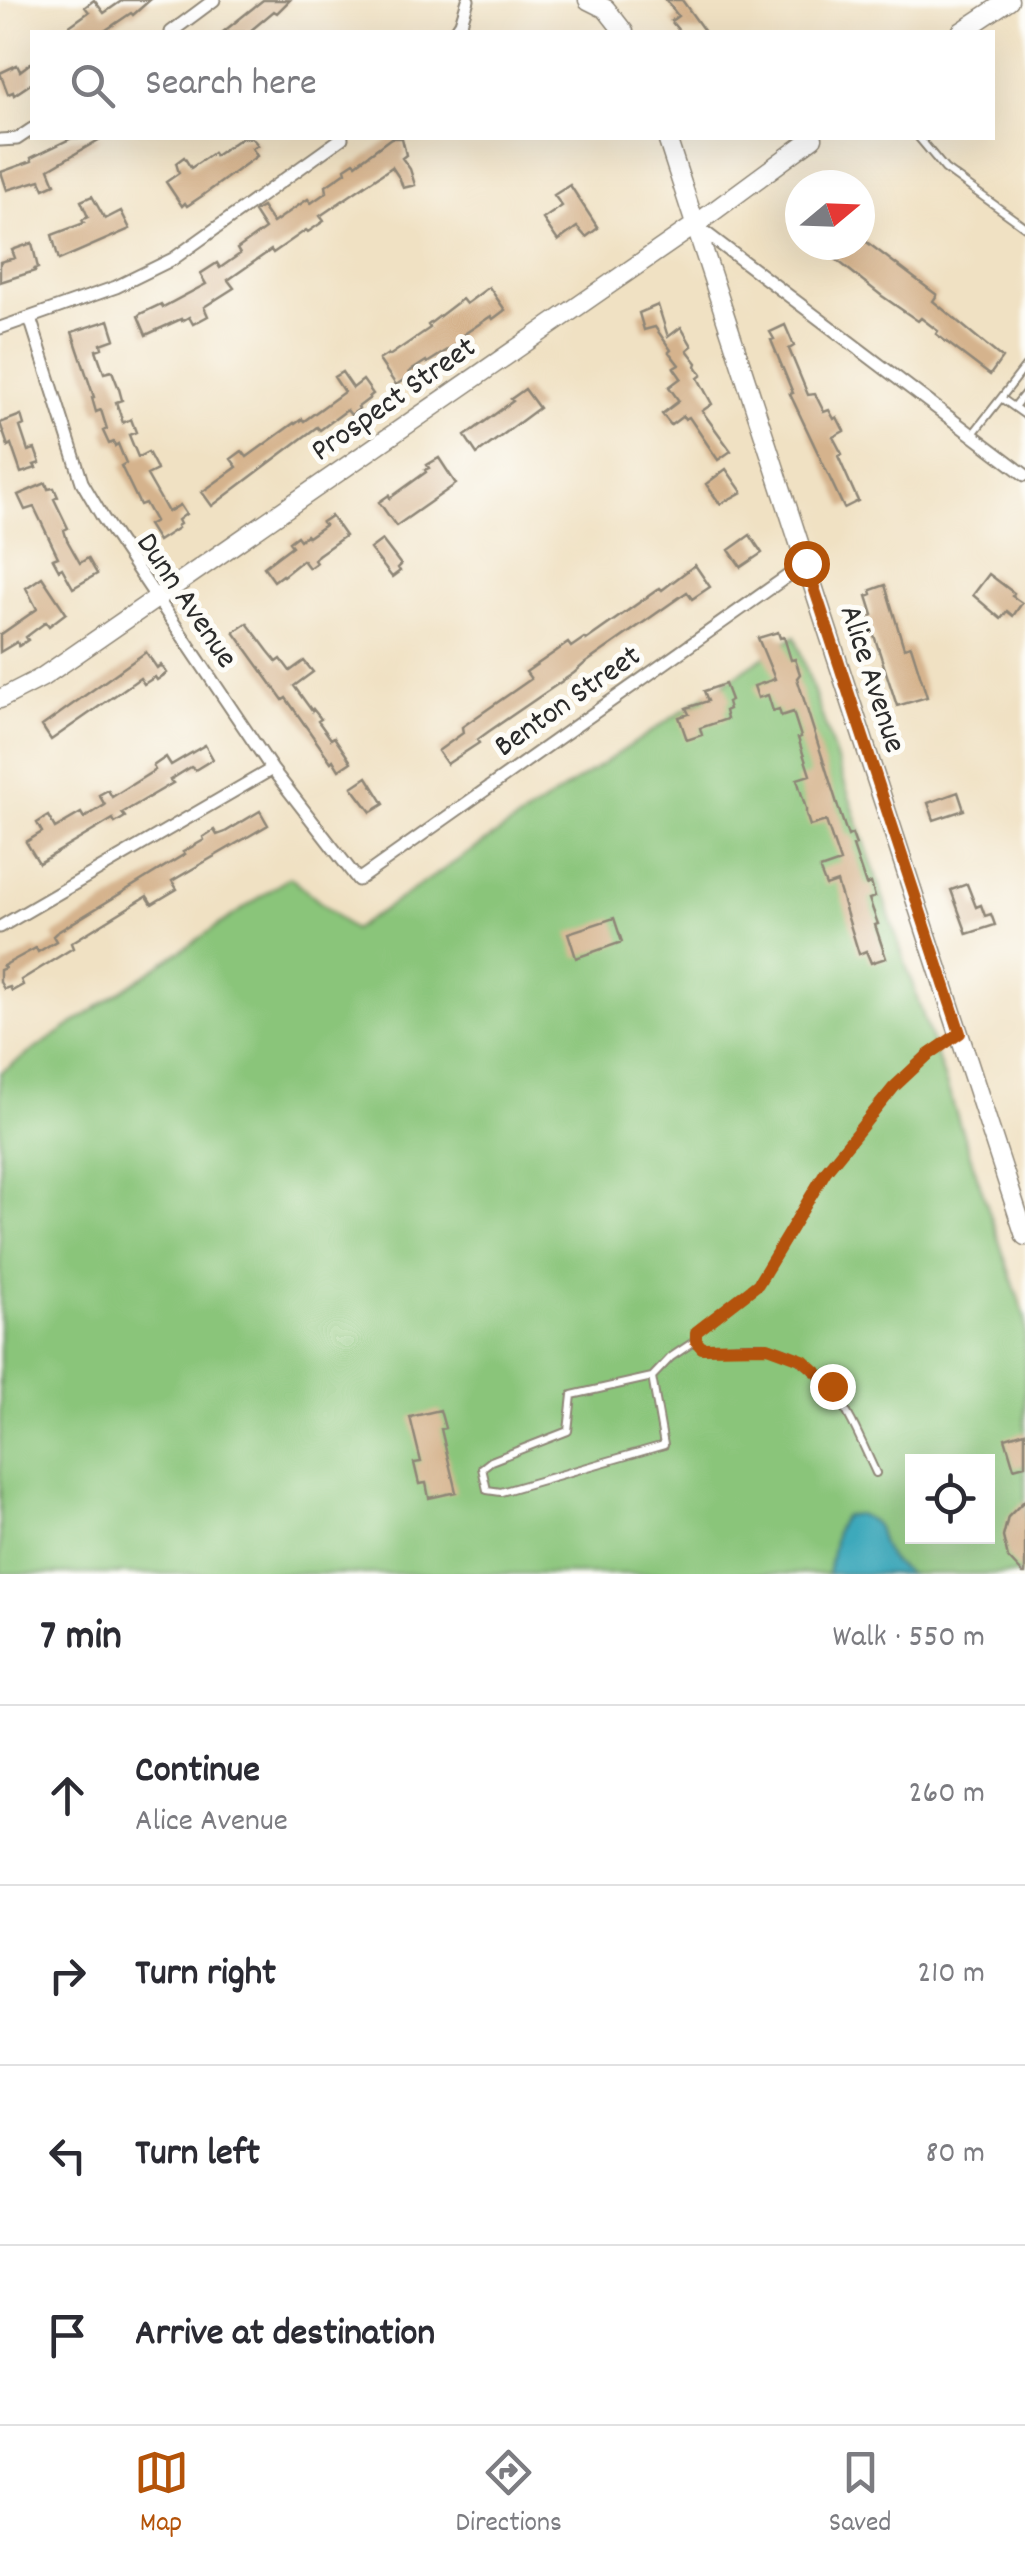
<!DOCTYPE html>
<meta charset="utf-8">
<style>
:root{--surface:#fff;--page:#f2f2f3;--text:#2b2b33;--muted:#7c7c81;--line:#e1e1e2;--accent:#b45309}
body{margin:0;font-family:Dekko,sans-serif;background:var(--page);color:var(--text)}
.controls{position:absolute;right:30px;bottom:30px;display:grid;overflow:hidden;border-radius:0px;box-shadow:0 10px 40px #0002}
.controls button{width:90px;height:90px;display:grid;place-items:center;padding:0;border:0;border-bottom:2px solid var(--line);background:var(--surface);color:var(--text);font:50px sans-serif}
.compass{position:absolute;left:785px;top:170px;width:90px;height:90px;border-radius:50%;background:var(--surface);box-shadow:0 10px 40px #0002;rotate:71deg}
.stop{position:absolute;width:30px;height:30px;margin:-22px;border:8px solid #b45309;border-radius:50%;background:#fff}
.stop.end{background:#b45309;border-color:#fff;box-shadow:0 2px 10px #0008}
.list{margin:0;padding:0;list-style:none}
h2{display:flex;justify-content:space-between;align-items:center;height:130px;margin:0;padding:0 40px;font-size:42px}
h2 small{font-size:32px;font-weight:400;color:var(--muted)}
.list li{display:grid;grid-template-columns:65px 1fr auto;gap:30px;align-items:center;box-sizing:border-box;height:180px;padding:0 40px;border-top:2px solid var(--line)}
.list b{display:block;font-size:38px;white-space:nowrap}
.list p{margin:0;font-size:32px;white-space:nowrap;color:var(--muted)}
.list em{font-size:32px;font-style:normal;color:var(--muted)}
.icon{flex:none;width:55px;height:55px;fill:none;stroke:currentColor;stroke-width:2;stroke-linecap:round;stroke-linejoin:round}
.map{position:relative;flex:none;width:1025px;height:1574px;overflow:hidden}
.search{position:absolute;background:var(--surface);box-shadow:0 10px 40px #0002;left:30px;right:30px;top:30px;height:110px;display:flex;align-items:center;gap:25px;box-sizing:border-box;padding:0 35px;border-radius:0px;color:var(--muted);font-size:38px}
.sheet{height:850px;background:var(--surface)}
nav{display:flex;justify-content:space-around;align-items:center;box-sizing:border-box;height:140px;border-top:2px solid var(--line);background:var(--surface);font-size:28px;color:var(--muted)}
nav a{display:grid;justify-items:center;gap:5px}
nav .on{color:var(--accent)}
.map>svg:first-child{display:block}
.green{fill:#8ac57a;stroke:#5a7852;stroke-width:2.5;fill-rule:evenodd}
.water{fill:#3ca9bb;stroke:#346a73;stroke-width:2.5}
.building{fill:#d5b38d}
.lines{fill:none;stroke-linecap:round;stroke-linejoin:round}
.lane-casing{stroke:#8e8677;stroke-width:10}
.street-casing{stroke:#8e8677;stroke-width:15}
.secondary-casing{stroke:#8e8677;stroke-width:21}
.lane{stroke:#fff;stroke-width:6}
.street{stroke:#fff;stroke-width:11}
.secondary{stroke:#fff;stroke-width:18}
.route{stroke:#b45309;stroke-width:12}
.labels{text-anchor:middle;stroke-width:10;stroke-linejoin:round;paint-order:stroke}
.street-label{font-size:32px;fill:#2b2b2b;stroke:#fdfcf7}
</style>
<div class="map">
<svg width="1025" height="1574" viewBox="0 0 1025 1574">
<rect width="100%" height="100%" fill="#fdfcf7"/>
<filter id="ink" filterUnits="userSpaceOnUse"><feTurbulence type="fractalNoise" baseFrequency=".01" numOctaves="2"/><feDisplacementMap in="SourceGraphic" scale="20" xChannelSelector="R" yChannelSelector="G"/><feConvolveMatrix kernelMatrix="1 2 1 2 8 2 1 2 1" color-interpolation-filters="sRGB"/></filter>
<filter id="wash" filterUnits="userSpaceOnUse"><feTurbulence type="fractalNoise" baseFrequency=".0048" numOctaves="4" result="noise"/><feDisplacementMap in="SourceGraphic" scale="40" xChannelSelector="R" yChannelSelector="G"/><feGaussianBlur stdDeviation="2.25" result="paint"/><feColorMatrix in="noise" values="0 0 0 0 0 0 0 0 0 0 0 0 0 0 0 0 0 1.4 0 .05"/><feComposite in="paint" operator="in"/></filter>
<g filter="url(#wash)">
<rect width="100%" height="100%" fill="#f0e1c3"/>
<path class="green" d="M795 636 1025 1318V1574H0V1073L290 877 353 930ZM912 1461H988V1536H912Z"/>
<path class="water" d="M857 1514C885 1525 874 1528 885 1551 890 1561 900 1567 909 1574H828L836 1531 843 1516Z"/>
<g id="blocks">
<path class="building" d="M94 0 104 13 123 0H150L133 15 131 13 103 32H61L89 12 85 7Z
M263 0H290L277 13 274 11 249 32H223Z
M666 0H682L705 32H680L671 21 678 16Z
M32 62V83L14 95 13 92 8 94 0 73 17 65 20 71Z
M72 138H102L49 169 55 184 44 189 40 180 7 190 1 172 32 161 31 158Z
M241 138H252L258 145 252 148 257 156 202 196 187 206 185 203 182 206 166 182 179 173 176 163 184 157 191 168 213 153 215 156Z
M391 138H402L406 155 402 158 410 169 415 185 403 188 400 179 392 167 320 216 324 221 308 232 306 230 273 253 271 250 228 280 234 288 204 307 208 316 193 324 189 317 182 321 181 319 146 335 138 316 140 314 161 304 163 307 206 284 200 274 217 263 220 268 240 254 237 249 265 229 254 212 262 207 273 223 308 199 311 203 327 192 326 186 346 172 345 168 354 162 356 164Z
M570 185 598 228 586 237 577 227 558 241 543 219 562 206 554 195Z
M92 196 105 219 121 211 130 229 59 260 52 235 84 223 82 220 88 217 81 201Z
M860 237 937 295 933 301 1002 358 990 375 936 334 938 331 921 318 918 321 882 296 818 245H860Z
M32 243 38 268 34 269 35 271 0 282V262L15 258 12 250Z
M489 287 505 310 493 319 491 316 460 337 462 341 427 363 426 361 409 372 411 375 396 385 379 360 388 354 389 356 430 328 428 325 462 299 466 304Z
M658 305 668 337 681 327 692 346 687 350 697 363 696 366 702 375 698 378 712 404 702 411 731 451 718 460 689 417 685 419 683 416 671 425 662 414 679 401 669 387 681 378 674 368 679 365 669 352 671 350 655 327 644 330 639 313Z
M109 320 115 339 101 344 102 348 96 350 103 370 104 373 112 371 119 389 122 400 116 402 123 423 131 419 136 432 129 435 138 457 148 452 156 467 157 470 147 475 168 512 180 505 186 514 178 520 180 524 177 526 178 528 158 541 148 525 155 521 145 503 140 505 121 466 126 463 118 444 115 446 114 442 109 444 103 431 107 429 101 410 96 412 92 398 94 397 72 332Z
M785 325 794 346 789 349 808 395 815 394 824 412 829 410 834 419 837 417 844 431 833 437 842 454 838 456 858 501 844 508 790 394 793 393 771 340 774 339 770 332Z
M342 372 353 388 363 380 373 394 369 397 370 398 358 407 359 409 351 415 347 410 320 430 317 427 212 506 202 492 237 467 231 459 242 451 247 457 294 423 295 424 302 419 304 421 344 392 334 377Z
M525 389 539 408 477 454 465 436 513 401 511 399Z
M21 415 24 425 20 427 28 451 35 449 40 463 34 465 36 468 21 473 11 444 8 446 0 423Z
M439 458 456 484 396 526 379 502 389 495 390 498 426 472 425 470 429 468 427 465Z
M726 469 742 492 720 504 706 484Z
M46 483 48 489 54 488 58 497 54 499 68 528 64 530 67 540 80 563 88 558 97 574 73 588 62 568 59 570 53 559 58 557 34 507 25 510 18 495Z
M331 516 345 536 318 555 314 560 316 563 309 568 303 560 283 576 282 575 274 581 264 567 292 546 289 542 297 536 300 540 306 535 308 537 325 525 322 522Z
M750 535 762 553 741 567 729 550Z
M382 540 401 565 398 568 400 571 392 577 370 549Z
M695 565 710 587 692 599 687 592 584 664 574 673 488 732 477 740 479 743 447 764 438 751 463 733 462 727 531 679 526 672 568 643 571 647 584 638 586 640 660 588 662 590Z
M989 574 1014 593 1012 596 1022 603 1013 616 1007 611 1001 619 973 595Z
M42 577 66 613 49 626 46 622 26 637 28 640 19 646 17 642 0 652V635L37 609 26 588Z
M885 585 904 648 911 646 927 697 897 706 868 617 873 615 867 596 872 594 871 590Z
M247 623 268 651 277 662 281 659 290 671 304 661 313 672 294 686 312 711 313 709 321 719 318 721 331 739 334 737 351 762 339 770 333 760 331 762 286 698 283 700 234 632Z
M778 632 780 638 784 637 791 660 795 659 800 674 797 678 840 813 848 836 852 834 856 845 853 846 866 885 871 883 875 897 869 899 878 924 875 925 886 958 871 963 866 951 859 954 837 882 826 886 820 871V869L840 862 826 821 810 826 806 814V809L797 779 810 775 798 738 801 737 793 712 781 716 779 709 773 711 768 695 758 698 754 686 775 679 758 638Z
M146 652 157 668 161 665 167 673 157 680 155 677 144 684 140 678 51 740 42 726Z
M725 684 731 700 727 702 729 709 725 711 727 719 700 728 702 735 687 740 679 717 689 714 686 708 708 701 704 691Z
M205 745 213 759 195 770 191 767 170 780 173 783 122 813 125 817 115 823 113 819 39 863 26 842 42 832 37 823 48 816 55 828 81 813 84 818 105 805 99 795 108 790 112 797 155 770 153 766 166 757 171 765Z
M367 777 384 804 371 812 352 787Z
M958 792 964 810 934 820 928 803Z
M260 811 268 825 172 881 177 889 152 904 147 896 71 943 73 948 21 980 23 985 12 991 10 987 4 989 0 982V970L5 968 3 966 36 948 38 952 56 941 53 936 56 933 185 854 183 852 204 840 203 837 214 830 217 835 225 832Z
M967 884 976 907 981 905 985 916 991 914 995 925 967 934 951 890Z
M614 918 622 942 576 958 568 933Z
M440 1410 445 1428 441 1429 456 1492 429 1498 426 1483 419 1484 414 1463 421 1462 410 1417Z
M1025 1432V1465L1014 1468 1005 1438Z
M1025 1500V1574H1023L1008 1558 1003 1537 1008 1517Z"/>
</g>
</g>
<g filter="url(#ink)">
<use href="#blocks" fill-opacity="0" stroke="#8e8677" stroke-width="2.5"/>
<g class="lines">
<g class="lane-casing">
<path id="lane" d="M919 138 945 169 1025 227
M1025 367 1001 398 1025 415
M1014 407 1025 393
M972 435 1001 398
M652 1377 664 1445 501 1492 487 1490 482 1468 491 1461 568 1431 572 1395 652 1377 671 1357 695 1341
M876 1473C852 1422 832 1363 771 1348 750 1343 724 1349 702 1348L695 1341 696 1332 758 1284 826 1171 894 1087 928 1055 958 1034"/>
</g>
<g class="street-casing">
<path id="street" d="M171 32 214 0
M455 32 461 23 468 0
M0 140 17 139 32 129
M698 227 1025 475
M30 318 82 482 103 518 272 769 358 880 806 563
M0 328 116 287 173 259 342 138
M0 927 272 769"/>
</g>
<g class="secondary-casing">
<path id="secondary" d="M588 0 606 9 624 32
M961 32 1009 0
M667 138 1025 1236
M0 699 41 678 63 663 695 225 813 138"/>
</g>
<use href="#lane" class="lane"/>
<use href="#street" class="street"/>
<use href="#secondary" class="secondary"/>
</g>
</g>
<g class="lines" filter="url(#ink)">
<path class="route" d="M806 563 960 1033 928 1055 894 1087 826 1171 758 1284 696 1332V1341L702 1348 768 1347 803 1360 832 1386"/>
</g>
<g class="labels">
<g class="street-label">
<text transform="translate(392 397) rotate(-35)" y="11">Prospect Street</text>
<text transform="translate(189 599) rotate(56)" y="11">Dunn Avenue</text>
<text transform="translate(875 678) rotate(72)" y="11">Alice Avenue</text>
<text transform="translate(566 699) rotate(-35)" y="11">Benton Street</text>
</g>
</g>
</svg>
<div class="controls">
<button><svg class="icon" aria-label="locate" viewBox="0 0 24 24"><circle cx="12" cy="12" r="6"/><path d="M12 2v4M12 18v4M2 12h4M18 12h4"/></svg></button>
</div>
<svg class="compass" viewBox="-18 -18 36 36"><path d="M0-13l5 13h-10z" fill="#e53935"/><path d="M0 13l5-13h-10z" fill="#7c7c81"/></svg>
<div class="stop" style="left:806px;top:563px"></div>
<div class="stop end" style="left:832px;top:1386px"></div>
<div class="search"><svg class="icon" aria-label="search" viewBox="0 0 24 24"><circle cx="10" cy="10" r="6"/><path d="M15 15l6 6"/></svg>Search here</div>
</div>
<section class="sheet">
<h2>7 min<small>Walk · 550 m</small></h2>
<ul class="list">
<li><svg class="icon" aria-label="ahead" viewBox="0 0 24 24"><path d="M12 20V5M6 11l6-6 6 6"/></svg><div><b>Continue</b><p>Alice Avenue</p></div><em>260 m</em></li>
<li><svg class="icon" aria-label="right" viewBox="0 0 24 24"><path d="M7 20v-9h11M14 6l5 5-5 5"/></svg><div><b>Turn right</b></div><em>210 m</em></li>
<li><svg class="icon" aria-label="left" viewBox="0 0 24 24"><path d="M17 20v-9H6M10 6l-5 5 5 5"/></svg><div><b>Turn left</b></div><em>80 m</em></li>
<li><svg class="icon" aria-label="arrive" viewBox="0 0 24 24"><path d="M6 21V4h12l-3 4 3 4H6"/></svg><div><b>Arrive at destination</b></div></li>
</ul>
</section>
<nav>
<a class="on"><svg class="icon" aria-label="map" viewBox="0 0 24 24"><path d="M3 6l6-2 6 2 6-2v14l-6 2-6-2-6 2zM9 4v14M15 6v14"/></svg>Map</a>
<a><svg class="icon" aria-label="directions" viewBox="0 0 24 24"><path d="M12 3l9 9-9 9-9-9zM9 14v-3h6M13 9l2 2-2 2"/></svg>Directions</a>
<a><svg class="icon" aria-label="saved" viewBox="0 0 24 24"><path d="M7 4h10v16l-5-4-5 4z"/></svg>Saved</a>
</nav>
